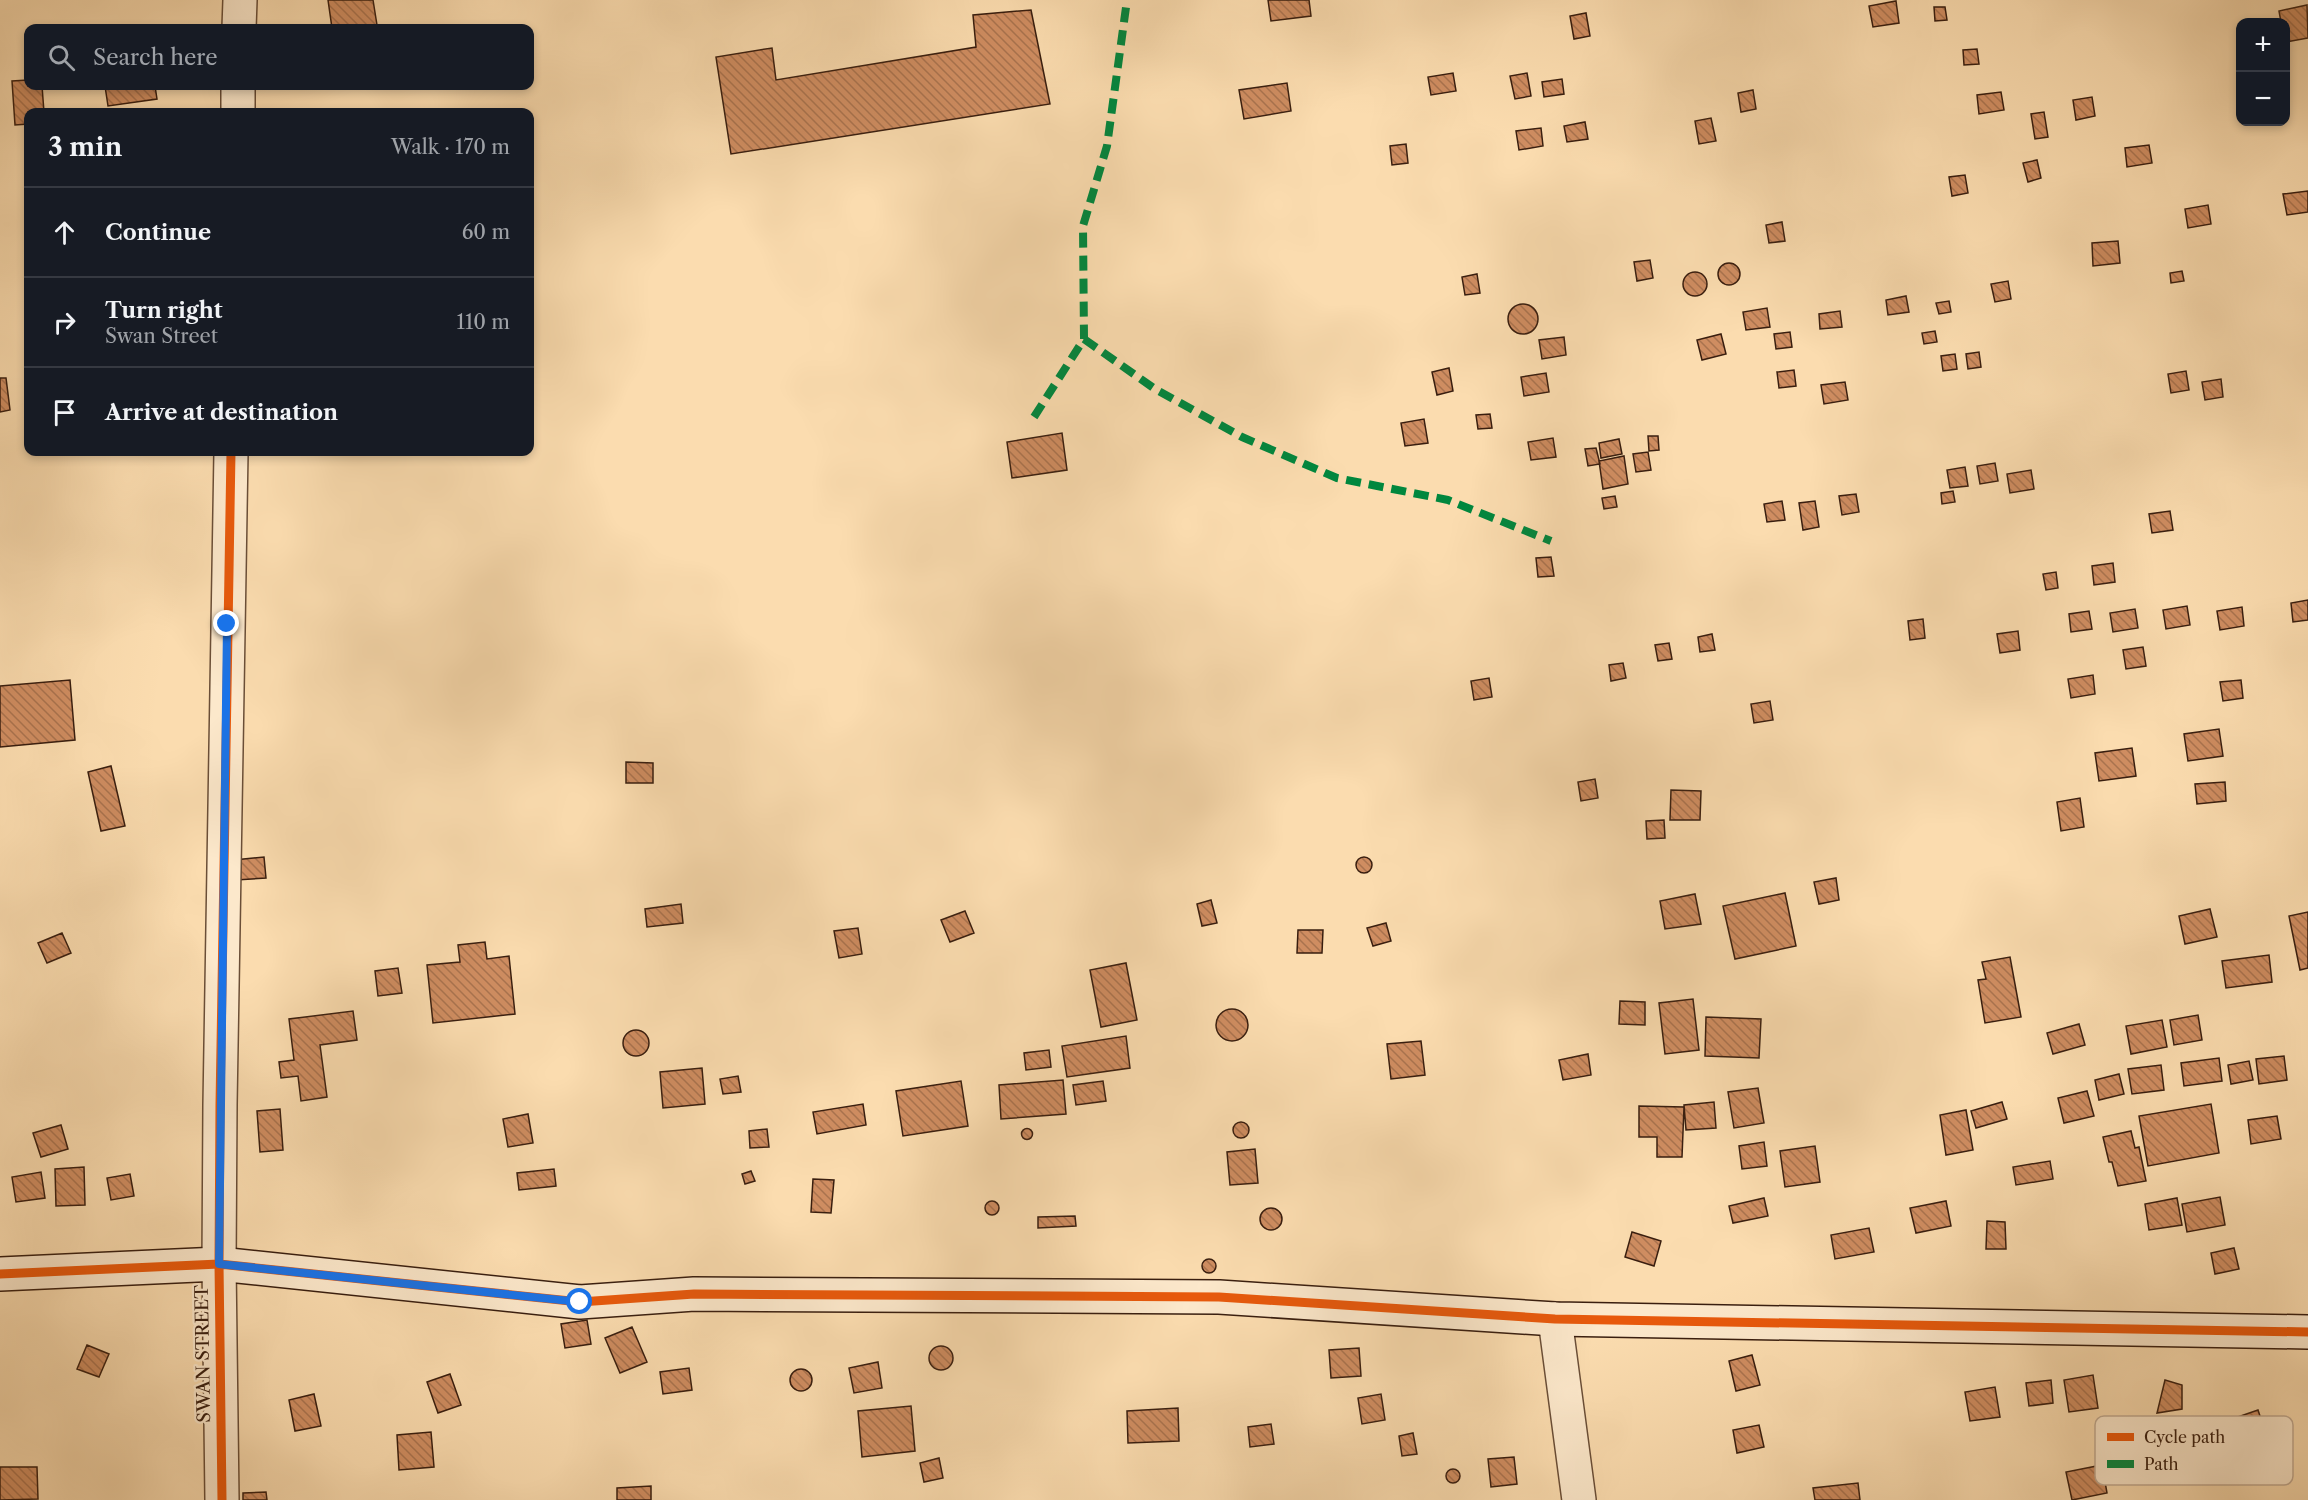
<!DOCTYPE html>
<meta charset="utf-8">
<style>
:root{--surface:#171b24;--page:#20242c;--text:#f1f3f6;--muted:#9ea1a6;--line:#363941}
body{margin:0;font-family:"Libre Caslon Text",serif;background:var(--page);color:var(--text)}
.controls{position:absolute;right:18px;top:18px;display:grid;overflow:hidden;border-radius:12px;box-shadow:0 3px 9px #0003}
.controls button{width:54px;height:54px;display:grid;place-items:center;padding:0;border:0;border-bottom:2px solid var(--line);background:var(--surface);color:var(--text);font:30px sans-serif}
.stop{position:absolute;width:18px;height:18px;margin:-14px;border:4px solid #1a73e8;border-radius:50%;background:#fff}
.stop.end{background:#1a73e8;border-color:#fff;box-shadow:0 2px 6px #0008}
.list{margin:0;padding:0;list-style:none}
h2{display:flex;justify-content:space-between;align-items:center;height:78px;margin:0;padding:0 24px;font-size:26px}
h2 small{font-size:20px;font-weight:400;color:var(--muted)}
.list li{display:grid;grid-template-columns:39px 1fr auto;gap:18px;align-items:center;box-sizing:border-box;height:90px;padding:0 24px;border-top:2px solid var(--line)}
.list b{display:block;font-size:22px;white-space:nowrap}
.list p{margin:0;font-size:20px;white-space:nowrap;color:var(--muted)}
.list em{font-size:20px;font-style:normal;color:var(--muted)}
.icon{flex:none;width:33px;height:33px;fill:none;stroke:currentColor;stroke-width:2;stroke-linecap:round;stroke-linejoin:round}
.map{position:relative;flex:none;width:2308px;height:1500px;overflow:hidden}
.search{position:absolute;background:var(--surface);box-shadow:0 3px 9px #0003;left:24px;top:24px;width:510px;height:66px;display:flex;align-items:center;gap:15px;box-sizing:border-box;padding:0 21px;border-radius:12px;color:var(--muted);font-size:22px}
.panel{position:absolute;background:var(--surface);box-shadow:0 3px 9px #0003;left:24px;top:108px;width:510px;height:348px;border-radius:12px}
.map>svg:first-child{display:block}
.building{fill:url(#building-back-hatch);stroke:#391e0f;stroke-width:1.5}
.lines{fill:none;stroke-linecap:round;stroke-linejoin:round}
.street-casing{stroke:#6a4e37;stroke-width:36}
.secondary-casing{stroke:#391e0f;stroke-width:36}
.street{stroke:#fce8cb;stroke-width:33}
.secondary{stroke:#fce8cb;stroke-width:33}
.quiet{stroke:#00873e;stroke-width:8;stroke-dasharray:15 8;stroke-linecap:butt}
.cycleway-casing{stroke:#fce8cb;stroke-width:13}
.cycleway{stroke:#e8590c;stroke-width:9}
.route{stroke:#1a73e8;stroke-width:8}
.labels{text-anchor:middle;stroke-width:4.5;stroke-linejoin:round;paint-order:stroke}
.street-label{font-size:18px;fill:#391e0f;stroke:#fce8cb}
.key{fill:#fce8cb;stroke:#c2ab93;stroke-width:1.5}
.key-label{font-size:16px;fill:#391e0f}
</style>
<div class="map">
<svg width="2308" height="1500" viewBox="0 0 2308 1500">
<defs>
<pattern id="building-back-hatch" width="6" height="6" patternUnits="userSpaceOnUse" patternTransform="scale(1.5)"><rect width="6" height="6" fill="#cf8d61"/><path d="M-1 5l2 2M0 0l6 6M5-1l2 2" fill="none" stroke="#a9734e"/></pattern>
</defs>
<rect width="100%" height="100%" fill="#fbdcaf"/>
<filter id="stains"><feTurbulence type="fractalNoise" baseFrequency=".00333" numOctaves="4"/><feColorMatrix values="0 0 0 0 .2 0 0 0 0 .09 0 0 0 0 .02 0 0 0 .5 -.17"/></filter>
<radialGradient id="worn" r=".72"><stop offset=".6" stop-color="#630" stop-opacity="0"/><stop offset="1" stop-color="#630" stop-opacity=".3"/></radialGradient>
<path class="building" d="M328 0H373L377 25 355 28H332Z
M1268 0H1309L1311 16 1271 21Z
M1896 1 1899 23 1873 27 1869 6Z
M2307 5 2308 38 2286 42V22H2281L2279 11Z
M1934 7H1945L1947 20 1935 21Z
M1031 10 1050 104 731 154 716 57 772 48 776 80 976 47 973 15Z
M1586 13 1590 36 1574 39 1570 16Z
M1977 49 1979 64 1964 65 1963 50Z
M1453 73 1456 91 1431 95 1428 77Z
M1527 73 1531 96 1515 99 1510 76Z
M1562 79 1564 94 1544 97 1542 82Z
M28 80V86H42L44 112H28V124L15 125 12 81Z
M1287 83 1291 111 1244 119 1239 90Z
M105 86H155L157 99 108 106Z
M1753 90 1756 109 1741 112 1738 93Z
M2001 92 2004 110 1979 114 1977 95Z
M2092 97 2095 116 2076 120 2073 100Z
M2044 112 2048 137 2035 139 2031 114Z
M1711 118 1716 141 1699 144 1695 121Z
M1585 122 1588 139 1567 142 1564 126Z
M1541 128 1543 146 1519 150 1516 131Z
M1406 144 1408 163 1392 165 1390 146Z
M2149 145 2152 163 2127 167 2125 148Z
M2037 160 2041 178 2028 182 2023 163Z
M1965 175 1968 193 1952 196 1949 177Z
M2308 191V212L2287 215 2283 194Z
M2208 205 2211 224 2188 228 2185 209Z
M1782 222 1785 241 1769 243 1766 225Z
M2118 241 2120 263 2093 266 2092 243Z
M1650 260 1653 278 1637 281 1634 262Z
M1718 274a11 11 0 1 1 22 0a11 11 0 1 1-22 0Z
M2182 271 2184 281 2171 283 2170 273Z
M1683 284a12 12 0 1 1 24 0a12 12 0 1 1-24 0Z
M1477 274 1480 293 1465 295 1462 277Z
M2008 281 2011 299 1995 302 1991 284Z
M1906 296 1909 312 1888 315 1886 300Z
M1949 301 1951 312 1939 314 1936 303Z
M1508 319a15 15 0 1 1 30 0a15 15 0 1 1-30 0Z
M1767 308 1770 327 1746 330 1743 312Z
M1840 311 1842 327 1820 329 1819 314Z
M1935 331 1937 342 1924 344 1922 333Z
M1790 332 1792 347 1776 349 1774 334Z
M1721 334 1726 354 1702 360 1697 340Z
M1564 337 1566 355 1542 359 1539 340Z
M1979 352 1981 367 1968 369 1966 354Z
M1955 354 1957 369 1943 371 1941 356Z
M1449 368 1453 391 1437 395 1432 372Z
M1794 370 1796 386 1779 388 1777 372Z
M2186 371 2189 390 2171 393 2168 374Z
M1546 373 1549 392 1524 396 1521 377Z
M0 378H6L10 410 0 412Z
M2221 379 2223 397 2205 400 2202 382Z
M1845 382 1848 400 1824 404 1821 385Z
M1490 414 1492 428 1478 429 1476 415Z
M1424 419 1428 443 1405 446 1401 423Z
M1062 433 1067 470 1012 478 1007 442Z
M1648 436H1658L1659 450 1649 451Z
M1553 438 1556 457 1531 460 1528 442Z
M1619 439 1622 454 1601 458 1599 443Z
M1596 448 1600 464 1588 466 1585 449Z
M1648 452 1651 470 1636 472 1633 454Z
M1624 456 1628 484 1603 489 1599 461Z
M1995 463 1998 481 1980 484 1977 466Z
M1965 467 1968 486 1950 488 1947 470Z
M2031 470 2034 489 2010 493 2007 474Z
M1953 491 1955 502 1942 504 1941 493Z
M1856 494 1859 512 1842 515 1839 496Z
M1615 496 1617 507 1604 509 1602 498Z
M1782 501 1785 520 1767 522 1764 504Z
M1815 501 1819 527 1803 530 1799 503Z
M2170 511 2173 530 2152 533 2149 514Z
M1551 557 1554 576 1538 577 1536 558Z
M2113 563 2115 582 2094 585 2092 566Z
M2056 572 2058 588 2046 590 2043 574Z
M2308 600V620L2293 622 2291 603Z
M2187 606 2190 625 2166 629 2163 610Z
M2242 607 2244 626 2220 630 2217 611Z
M2135 609 2138 628 2113 632 2110 613Z
M2089 611 2092 629 2071 632 2069 614Z
M1923 619 1925 638 1910 640 1908 621Z
M2018 631 2020 650 2000 653 1997 634Z
M1712 634 1715 650 1700 652 1698 637Z
M1669 643 1672 659 1658 661 1655 645Z
M2143 647 2146 666 2126 669 2123 650Z
M1623 663 1626 678 1611 681 1609 665Z
M2093 675 2095 694 2071 698 2068 679Z
M1489 678 1492 697 1474 700 1471 681Z
M70 680 75 740 0 747V686Z
M2241 680 2243 698 2223 701 2220 682Z
M1770 701 1773 720 1754 723 1751 704Z
M2219 729 2223 756 2188 761 2184 734Z
M2132 748 2136 776 2099 781 2095 753Z
M626 762 653 763V783H626Z
M111 766 125 826 101 831 88 772Z
M1595 779 1598 798 1581 801 1578 782Z
M2225 782 2226 801 2197 804 2195 784Z
M1671 790 1701 791 1700 820H1670Z
M2080 798 2084 827 2061 831 2057 802Z
M1664 820 1665 838 1647 839 1646 821Z
M264 857 266 878 236 880 234 860Z
M1356 865a8 8 0 1 1 16 0a8 8 0 1 1-16 0Z
M1836 878 1839 900 1819 904 1814 882Z
M1785 893 1796 946 1735 959 1723 906Z
M1695 894 1701 924 1665 929 1660 901Z
M1211 900 1217 923 1202 926 1197 904Z
M681 904 683 923 647 927 645 909Z
M2210 909 2217 937 2185 944 2179 916Z
M965 911 974 933 950 942 941 920Z
M2308 912V968L2300 970 2289 916Z
M1386 923 1391 941 1373 946 1367 928Z
M858 928 862 954 839 958 834 931Z
M1298 930H1323L1322 953H1297Z
M62 933 71 953 47 963 38 943Z
M485 942 487 959 509 956 515 1014 433 1023 427 965 460 962 458 945Z
M2269 955 2272 982 2226 988 2222 961Z
M2010 957 2021 1017 1985 1023 1978 980 1986 979 1982 962Z
M1126 963 1137 1020 1101 1027 1090 970Z
M398 968 402 993 378 996 375 971Z
M1693 999 1699 1050 1665 1054 1659 1003Z
M1620 1001 1645 1002V1025L1619 1024Z
M1216 1025a16 16 0 1 1 32 0a16 16 0 1 1-32 0Z
M353 1011 357 1040 320 1045 327 1097 301 1101 298 1076 281 1078 279 1062 294 1060 289 1019Z
M2198 1015 2202 1040 2174 1045 2170 1020Z
M1706 1017 1761 1019 1759 1058 1705 1056Z
M2162 1020 2167 1047 2131 1054 2126 1026Z
M2079 1024 2085 1045 2053 1054 2047 1033Z
M623 1043a13 13 0 1 1 26 0a13 13 0 1 1-26 0Z
M1126 1036 1130 1068 1067 1077 1062 1046Z
M1421 1041 1425 1075 1391 1079 1387 1044Z
M1049 1050 1051 1067 1026 1070 1024 1053Z
M1588 1054 1591 1075 1563 1080 1559 1060Z
M2284 1056 2287 1080 2259 1084 2256 1059Z
M2219 1058 2222 1081 2184 1086 2181 1063Z
M2249 1061 2253 1080 2231 1084 2228 1065Z
M2161 1065 2164 1090 2132 1094 2128 1069Z
M702 1068 705 1104 663 1108 660 1072Z
M2119 1074 2124 1094 2099 1100 2095 1080Z
M738 1076 741 1092 723 1094 720 1079Z
M1063 1080 1066 1114 1001 1119 999 1085Z
M961 1081 968 1126 903 1136 896 1091Z
M1103 1081 1106 1101 1076 1105 1073 1085Z
M1758 1088 1764 1123 1734 1128 1728 1092Z
M2087 1091 2094 1116 2064 1123 2058 1098Z
M1714 1102 1716 1128 1686 1130 1684 1105Z
M2002 1102 2007 1119 1976 1128 1971 1111Z
M863 1104 866 1125 817 1134 813 1112Z
M2211 1104 2219 1153 2148 1166 2139 1116Z
M1639 1106 1684 1107 1682 1157H1657V1137H1639Z
M280 1109 283 1150 260 1152 257 1111Z
M1966 1110 1973 1150 1946 1155 1940 1115Z
M528 1114 533 1143 508 1147 503 1119Z
M2277 1116 2281 1139 2251 1144 2248 1120Z
M1233 1130a8 8 0 1 1 16 0a8 8 0 1 1-16 0Z
M61 1125 68 1149 41 1157 33 1133Z
M1021.5 1134a5.5 5.5 0 1 1 11 0a5.5 5.5 0 1 1-11 0Z
M767 1129 769 1147 750 1148 749 1131Z
M2131 1131 2135 1148 2139 1147 2146 1181 2118 1186 2112 1162H2109L2103 1137Z
M1764 1142 1767 1166 1742 1169 1739 1146Z
M1815 1146 1820 1182 1785 1187 1780 1151Z
M1255 1149 1258 1183 1230 1185 1227 1152Z
M2050 1161 2053 1179 2016 1185 2013 1167Z
M84 1167 85 1205 56 1206 55 1169Z
M554 1169 556 1186 519 1190 517 1173Z
M751 1171 755 1181 745 1184 742 1174Z
M41 1172 45 1198 16 1202 12 1177Z
M130 1174 134 1196 111 1200 107 1178Z
M813 1179 834 1180 831 1213 811 1212Z
M2220 1197 2225 1225 2187 1232 2182 1204Z
M1764 1198 1768 1216 1733 1223 1729 1206Z
M2177 1198 2182 1225 2149 1230 2145 1204Z
M985 1208a7 7 0 1 1 14 0a7 7 0 1 1-14 0Z
M1946 1201 1951 1226 1916 1233 1910 1208Z
M1260 1219a11 11 0 1 1 22 0a11 11 0 1 1-22 0Z
M1075 1216 1076 1226 1038 1228V1217Z
M1987 1221 2005 1222 2006 1249H1986Z
M1869 1228 1874 1252 1835 1259 1831 1235Z
M1632 1232 1661 1241 1654 1266 1625 1257Z
M2234 1248 2239 1269 2215 1274 2211 1253Z
M1202 1266a7 7 0 1 1 14 0a7 7 0 1 1-14 0Z
M587 1320 591 1344 565 1348 561 1324Z
M632 1327 647 1362 620 1373 605 1338Z
M87 1345 109 1354 99 1377 77 1369Z
M929 1358a12 12 0 1 1 24 0a12 12 0 1 1-24 0Z
M1359 1348 1361 1376 1331 1378 1329 1350Z
M1752 1355 1760 1385 1736 1391 1729 1361Z
M878 1362 882 1388 854 1393 849 1368Z
M689 1368 692 1390 663 1394 660 1372Z
M790 1380a11 11 0 1 1 22 0a11 11 0 1 1-22 0Z
M450 1374 461 1405 438 1413 427 1382Z
M2093 1375 2098 1408 2069 1412 2064 1380Z
M2051 1380 2053 1403 2029 1406 2026 1383Z
M2165 1380 2182 1385V1409L2157 1413Z
M1995 1387 2000 1417 1970 1421 1965 1392Z
M314 1394 321 1426 295 1431 289 1400Z
M1381 1394 1385 1420 1362 1424 1358 1398Z
M911 1406 915 1451 862 1457 858 1411Z
M1178 1408 1179 1441 1128 1443 1127 1411Z
M2258 1410 2267 1437 2240 1446 2232 1419Z
M1271 1424 1274 1444 1250 1447 1248 1427Z
M1759 1425 1764 1447 1737 1453 1733 1430Z
M431 1432 434 1467 399 1470 397 1435Z
M1413 1433 1417 1454 1402 1456 1399 1436Z
M1514 1457 1517 1484 1491 1487 1488 1459Z
M939 1458 943 1478 924 1482 920 1463Z
M2102 1465 2107 1493 2072 1500 2066 1472Z
M0 1467H37L38 1499 0 1500Z
M1446 1476a7 7 0 1 1 14 0a7 7 0 1 1-14 0Z
M1858 1483 1860 1500H1815L1813 1488Z
M651 1486V1500H617V1488Z
M266 1492 267 1500H243V1493Z"/>
<g class="lines">
<g class="street-casing">
<path id="street" d="M239 28 240 0
M238 112V86
M1555 1319 1579 1500
M222 1500 219 1264 220 1105 231 452"/>
</g>
<g class="secondary-casing">
<path id="secondary" d="M0 1274 219 1264 580 1302 694 1294 1219 1297 1555 1319 2308 1332"/>
</g>
<use href="#street" class="street"/>
<use href="#secondary" class="secondary"/>
<path class="quiet" d="M1084 339 1155 389 1242 437 1337 478 1448 500 1551 541
M1034 417 1084 339 1083 226 1107 146 1127 0"/>
<g class="cycleway-casing">
<path id="cycleway" d="M0 1274 219 1264 580 1302 694 1294 1219 1297 1555 1319 2308 1332
M222 1500 219 1264 220 1105 231 452"/>
</g>
<use href="#cycleway" class="cycleway"/>
</g>
<g class="lines">
<path class="route" d="M227 624 219 1264 580 1302"/>
</g>
<g class="labels">
<g class="street-label">
<text transform="translate(203 1354) rotate(-91)" y="6">SWAN STREET</text>
</g>
</g>
<rect x="2095" y="1416" width="198" height="69" rx="9" class="key"/>
<rect x="2107" y="1433" width="27" height="8" fill="#e8590c"/>
<rect x="2107" y="1460" width="27" height="8" fill="#00873e"/>
<g class="key-label">
<text x="2144" y="1443">Cycle path</text>
<text x="2144" y="1470">Path</text>
</g>
<rect width="100%" height="100%" filter="url(#stains)"/>
<rect width="100%" height="100%" fill="url(#worn)"/>
</svg>
<div class="controls">
<button>+</button>
<button>−</button>
</div>
<div class="stop" style="left:580px;top:1302px"></div>
<div class="stop end" style="left:227px;top:624px"></div>
<div class="search"><svg class="icon" aria-label="search" viewBox="0 0 24 24"><circle cx="10" cy="10" r="6"/><path d="M15 15l6 6"/></svg>Search here</div>
<section class="panel">
<h2>3 min<small>Walk · 170 m</small></h2>
<ul class="list">
<li><svg class="icon" aria-label="ahead" viewBox="0 0 24 24"><path d="M12 20V5M6 11l6-6 6 6"/></svg><div><b>Continue</b></div><em>60 m</em></li>
<li><svg class="icon" aria-label="right" viewBox="0 0 24 24"><path d="M7 20v-9h11M14 6l5 5-5 5"/></svg><div><b>Turn right</b><p>Swan Street</p></div><em>110 m</em></li>
<li><svg class="icon" aria-label="arrive" viewBox="0 0 24 24"><path d="M6 21V4h12l-3 4 3 4H6"/></svg><div><b>Arrive at destination</b></div></li>
</ul>
</section>
</div>
